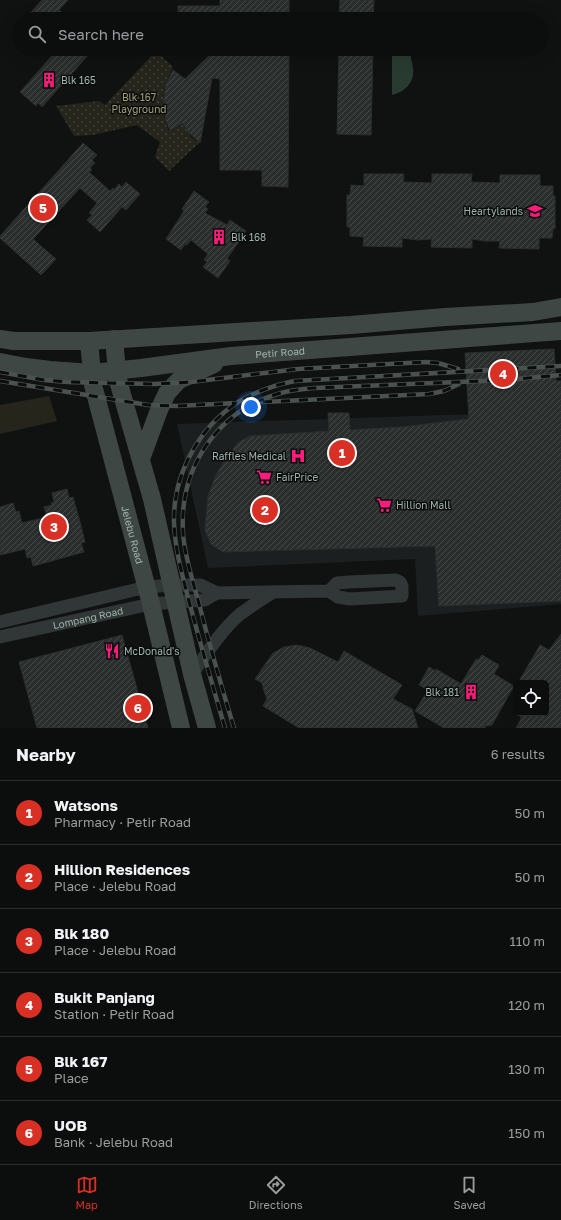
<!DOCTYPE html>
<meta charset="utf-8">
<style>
:root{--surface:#0c0e0e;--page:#151717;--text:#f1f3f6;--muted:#9a9c9e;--line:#2c2e2e;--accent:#d93025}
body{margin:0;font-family:"Golos Text",sans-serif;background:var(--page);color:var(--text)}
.controls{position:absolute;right:12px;bottom:12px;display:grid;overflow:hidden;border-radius:6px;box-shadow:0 4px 16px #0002}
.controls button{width:36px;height:36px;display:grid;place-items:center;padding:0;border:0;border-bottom:1px solid var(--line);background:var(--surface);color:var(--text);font:20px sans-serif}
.you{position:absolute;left:251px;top:407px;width:14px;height:14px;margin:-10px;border:3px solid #fff;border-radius:50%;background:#1a73e8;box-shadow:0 0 0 6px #1a73e833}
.badge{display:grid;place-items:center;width:26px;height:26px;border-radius:50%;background:var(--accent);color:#fff;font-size:13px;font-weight:700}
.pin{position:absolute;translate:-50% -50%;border:2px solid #fff;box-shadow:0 1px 4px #0006}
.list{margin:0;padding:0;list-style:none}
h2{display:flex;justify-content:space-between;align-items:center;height:52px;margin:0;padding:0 16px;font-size:17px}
h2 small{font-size:13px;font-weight:400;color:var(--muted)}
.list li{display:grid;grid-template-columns:26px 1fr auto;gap:12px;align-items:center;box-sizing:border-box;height:64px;padding:0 16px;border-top:1px solid var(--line)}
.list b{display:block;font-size:15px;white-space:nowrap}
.list p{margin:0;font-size:13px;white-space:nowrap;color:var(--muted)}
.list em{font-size:13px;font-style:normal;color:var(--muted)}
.icon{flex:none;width:22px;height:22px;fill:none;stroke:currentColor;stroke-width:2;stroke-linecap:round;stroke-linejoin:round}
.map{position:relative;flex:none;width:561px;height:728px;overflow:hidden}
.search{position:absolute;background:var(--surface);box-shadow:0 4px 16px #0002;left:12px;right:12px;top:12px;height:44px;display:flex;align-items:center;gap:10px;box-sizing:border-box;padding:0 14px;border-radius:22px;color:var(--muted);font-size:15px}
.sheet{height:436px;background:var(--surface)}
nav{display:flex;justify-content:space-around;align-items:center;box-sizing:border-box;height:56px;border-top:1px solid var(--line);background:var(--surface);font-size:11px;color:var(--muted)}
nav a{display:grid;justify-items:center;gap:2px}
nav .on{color:var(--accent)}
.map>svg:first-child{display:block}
.built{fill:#1c1f1f}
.green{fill:#25251c}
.park{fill:url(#park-dots)}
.water{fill:#293b30}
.building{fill:url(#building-hatch);stroke:#2a2e2e}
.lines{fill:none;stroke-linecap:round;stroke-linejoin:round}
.street{stroke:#313736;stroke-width:13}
.secondary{stroke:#3f4745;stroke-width:18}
.rail-casing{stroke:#4a5250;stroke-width:4.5}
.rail{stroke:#0b0d0d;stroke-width:3;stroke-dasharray:9;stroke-linecap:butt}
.labels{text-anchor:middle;stroke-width:3;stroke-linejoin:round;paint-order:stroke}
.poi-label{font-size:10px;fill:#a0b4ac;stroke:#0b0d0d;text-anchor:start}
.park-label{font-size:10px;fill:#a1a076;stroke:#0b0d0d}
.street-label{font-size:10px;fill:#a0b4ac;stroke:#0b0d0d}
</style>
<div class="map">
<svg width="561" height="728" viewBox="0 0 561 728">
<defs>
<pattern id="park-dots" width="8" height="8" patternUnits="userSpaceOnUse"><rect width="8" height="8" fill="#25251c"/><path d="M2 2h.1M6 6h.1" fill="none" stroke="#41423a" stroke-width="1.8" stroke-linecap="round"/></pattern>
<pattern id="building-hatch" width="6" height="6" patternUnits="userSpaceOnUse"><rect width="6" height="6" fill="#2a2f2e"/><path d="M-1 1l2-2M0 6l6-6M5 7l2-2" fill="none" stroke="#464b4a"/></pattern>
</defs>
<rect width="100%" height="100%" fill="#101212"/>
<path class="built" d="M561 411V604L418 616 415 559 208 568 177 424Z"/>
<path class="green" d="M49 396 57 421 0 434V405Z"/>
<path class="park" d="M156 51 173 67C162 88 159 109 169 131L183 124 191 137 199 143 169 171 155 157 160 142 137 125 93 135 74 136 56 106 99 101 105 105Z"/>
<path class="water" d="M392 49H412C409 57 412 60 413 68 415 82 405 92 392 95Z"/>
<path class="building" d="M42 0H68L59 10 70 19H25Z
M220 0H289V19H178V6H220Z
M340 0H374L373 19H339Z
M58 49H83L89 54 42 107 38 103 36 106 20 92Z
M216 49H289L288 187 262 186V170H220V79L212 78 200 143 188 132 183 123 170 130 166 121 163 105 166 84 173 70 185 79Z
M339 49H373L371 135 337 134Z
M83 143 97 155 92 160 95 163 90 168 92 170 89 172 110 191 113 188 114 190 119 184 122 187 126 182 140 194 126 210 122 207 100 232 87 220 92 215 89 213 97 203 80 188 33 239 56 259 41 275 0 238V236Z
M364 174H404L403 182 432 183V174H472L471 182 500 183V175H540V186H553V196H555V229L553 228 552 238H539V249L499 248 500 241H485L472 239V248L431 247 432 239 417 240 402 238V247L363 246 364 237 350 236V227H347V195H350L351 185 364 186Z
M194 191 209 202 205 207 208 209 205 213 227 225 230 220 246 231 227 259 230 261 218 278 203 267 207 262 204 260 208 254 191 240 187 245 185 244 181 250 166 239 184 211 182 209Z
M554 349 556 381H561V601L439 606 435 546 223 552 211 544 205 530 208 496 216 475 228 455 239 442 250 436 329 431 328 413H349L350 430 402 427 469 419 465 353Z
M67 489 69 498 73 497 80 522 85 542 81 543 84 552 33 566 31 557 27 558 25 549 0 555V507L13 503 16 512 19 511 22 523 47 517 44 507 52 505 51 503 54 502 52 493Z
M561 634V728H516L521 719 520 713H546V683H518L540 645 549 650Z
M122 635 148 728H37L19 662Z
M297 645 310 648 338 662 344 651 402 685 393 699 412 709 418 728H299L263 706 267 699 264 691 262 683 255 679 273 653 284 647Z
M482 655 499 665 494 674 514 686 492 725 485 726V728H444L415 711 428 690 419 685 429 667 435 671 436 669 461 684 476 659 478 660Z"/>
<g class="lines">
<g class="street">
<path d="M0 622 147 587 172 585H200L217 593"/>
<path id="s1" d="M0 637 151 604 205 600 217 593 329 591 338 597 350 599 402 596V586L400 582 396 580 349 582 337 583 329 591"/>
<path d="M192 674C207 653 220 632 239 615 250 607 262 599 273 592"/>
</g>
<g class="secondary">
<path d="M0 339 14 341H89L351 325 445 317 533 312 561 307"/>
<path d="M114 339 117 371 119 384 152 499 192 674 207 728"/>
<path id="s2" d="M89 341 93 385 151 604 181 728"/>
<path id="s3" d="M0 362 26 367 50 370 92 373 141 368 231 356 561 331"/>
<path d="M141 459 159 410 167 393 179 380 214 364"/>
</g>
<g class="rail-casing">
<path id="rail" d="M0 372 44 380 67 382 154 384 191 382 298 369 426 362 438 363 458 369
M0 381 148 405 177 406 237 403
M263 402 429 394 444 391 459 384
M225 728C213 687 201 646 190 605 183 578 175 551 174 522 173 471 203 419 249 396 264 389 279 384 295 381L561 366
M234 728C221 685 209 643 198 600 192 578 184 554 183 532 179 467 218 410 281 393 292 390 303 389 314 388L506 380 561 375"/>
</g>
<use href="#rail" class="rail"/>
</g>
<defs>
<g id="building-bare" transform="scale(1.2)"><path d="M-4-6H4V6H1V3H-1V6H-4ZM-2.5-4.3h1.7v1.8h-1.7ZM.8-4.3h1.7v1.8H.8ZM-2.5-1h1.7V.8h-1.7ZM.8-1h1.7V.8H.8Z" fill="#ff1b7c" stroke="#0b0d0d" stroke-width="2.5" paint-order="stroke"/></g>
<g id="school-bare" transform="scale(1.2)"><path d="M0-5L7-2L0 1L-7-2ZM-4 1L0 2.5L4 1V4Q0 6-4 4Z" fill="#ff1b7c" stroke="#0b0d0d" stroke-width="2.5" paint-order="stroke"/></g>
<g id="hospital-bare" transform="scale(1.2)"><path d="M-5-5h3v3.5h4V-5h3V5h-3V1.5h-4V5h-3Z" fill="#ff1b7c" stroke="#0b0d0d" stroke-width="2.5" paint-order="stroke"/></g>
<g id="supermarket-bare" transform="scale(1.2)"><path d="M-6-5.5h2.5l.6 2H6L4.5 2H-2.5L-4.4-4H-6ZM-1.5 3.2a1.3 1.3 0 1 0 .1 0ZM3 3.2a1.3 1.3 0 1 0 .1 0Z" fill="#ff1b7c" stroke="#0b0d0d" stroke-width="2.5" paint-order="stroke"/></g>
<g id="restaurant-bare" transform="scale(1.2)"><path d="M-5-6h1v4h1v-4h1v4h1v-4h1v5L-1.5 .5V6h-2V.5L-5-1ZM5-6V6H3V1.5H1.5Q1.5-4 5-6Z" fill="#ff1b7c" stroke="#0b0d0d" stroke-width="2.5" paint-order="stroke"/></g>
</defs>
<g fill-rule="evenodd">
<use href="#building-bare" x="49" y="80"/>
<use href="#school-bare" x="535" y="211"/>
<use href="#building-bare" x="219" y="237"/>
<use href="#hospital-bare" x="298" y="456"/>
<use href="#supermarket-bare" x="264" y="477"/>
<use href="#supermarket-bare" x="384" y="505"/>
<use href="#restaurant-bare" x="112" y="651"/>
<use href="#building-bare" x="471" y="692"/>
</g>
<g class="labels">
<g class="poi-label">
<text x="61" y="84">Blk 165</text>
<text x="523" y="215" text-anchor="end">Heartylands</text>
<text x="231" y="241">Blk 168</text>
<text x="286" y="460" text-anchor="end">Raffles Medical</text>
<text x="276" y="481">FairPrice</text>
<text x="396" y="509">Hillion Mall</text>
<text x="124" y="655">McDonald's</text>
<text x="459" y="696" text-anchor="end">Blk 181</text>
</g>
<g class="park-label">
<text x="139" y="101">Blk 167<tspan x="139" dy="12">Playground</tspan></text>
</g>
<g class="street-label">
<text dy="4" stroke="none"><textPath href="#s3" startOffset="282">Petir Road</textPath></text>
<text dy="4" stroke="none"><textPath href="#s2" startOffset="199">Jelebu Road</textPath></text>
<text dy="4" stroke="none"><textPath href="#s1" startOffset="90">Lompang Road</textPath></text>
</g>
</g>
</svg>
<div class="controls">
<button><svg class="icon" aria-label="locate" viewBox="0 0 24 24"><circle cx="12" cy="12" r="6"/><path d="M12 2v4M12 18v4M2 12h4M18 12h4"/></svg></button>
</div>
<div class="you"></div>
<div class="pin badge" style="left:342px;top:453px">1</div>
<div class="pin badge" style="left:265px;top:510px">2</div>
<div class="pin badge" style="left:54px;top:527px">3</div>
<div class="pin badge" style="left:503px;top:374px">4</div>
<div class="pin badge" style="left:43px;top:208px">5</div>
<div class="pin badge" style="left:138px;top:708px">6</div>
<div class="search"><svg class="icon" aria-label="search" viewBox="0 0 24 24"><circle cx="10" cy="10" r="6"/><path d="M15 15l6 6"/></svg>Search here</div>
</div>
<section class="sheet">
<h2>Nearby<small>6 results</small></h2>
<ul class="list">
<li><span class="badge">1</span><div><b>Watsons</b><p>Pharmacy · Petir Road</p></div><em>50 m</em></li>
<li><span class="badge">2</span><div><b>Hillion Residences</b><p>Place · Jelebu Road</p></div><em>50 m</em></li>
<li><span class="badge">3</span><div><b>Blk 180</b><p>Place · Jelebu Road</p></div><em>110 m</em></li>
<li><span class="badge">4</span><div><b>Bukit Panjang</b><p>Station · Petir Road</p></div><em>120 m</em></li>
<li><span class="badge">5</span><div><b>Blk 167</b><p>Place</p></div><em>130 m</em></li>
<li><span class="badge">6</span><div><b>UOB</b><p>Bank · Jelebu Road</p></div><em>150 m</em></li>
</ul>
</section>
<nav>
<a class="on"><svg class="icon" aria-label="map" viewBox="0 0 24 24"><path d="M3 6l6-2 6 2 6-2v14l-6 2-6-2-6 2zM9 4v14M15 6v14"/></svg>Map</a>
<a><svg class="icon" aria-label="directions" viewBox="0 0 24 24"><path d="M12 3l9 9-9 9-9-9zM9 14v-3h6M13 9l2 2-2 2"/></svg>Directions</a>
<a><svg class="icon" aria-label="saved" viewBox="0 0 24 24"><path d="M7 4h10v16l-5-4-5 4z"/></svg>Saved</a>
</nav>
